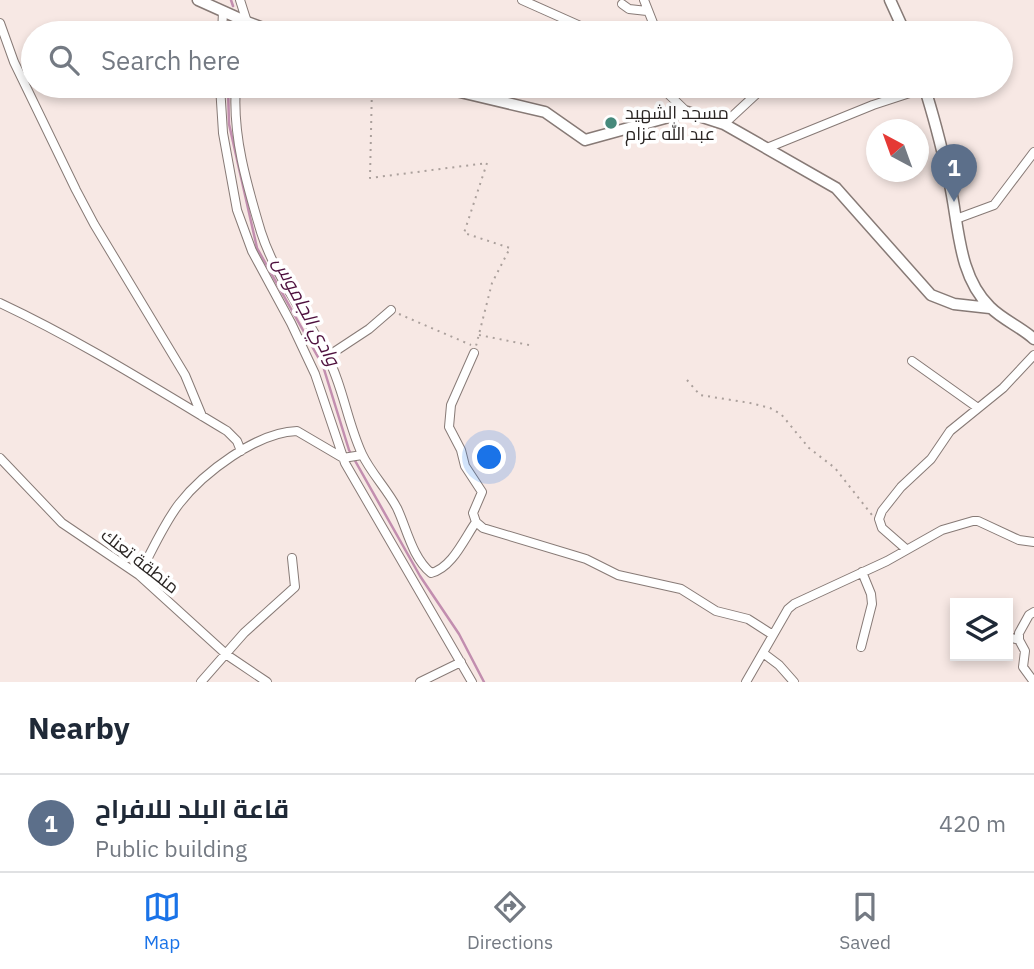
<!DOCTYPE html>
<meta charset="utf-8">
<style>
:root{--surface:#fff;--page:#f6f6f7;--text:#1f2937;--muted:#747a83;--line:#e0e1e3;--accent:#1a73e8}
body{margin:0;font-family:"IBM Plex Sans",Cairo,sans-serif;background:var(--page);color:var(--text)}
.controls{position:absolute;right:21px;bottom:21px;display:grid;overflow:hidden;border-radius:0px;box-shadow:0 4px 10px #0003}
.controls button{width:63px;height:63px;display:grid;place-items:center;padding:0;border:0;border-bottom:2px solid var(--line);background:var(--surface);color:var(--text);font:35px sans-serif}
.compass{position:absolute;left:866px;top:119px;width:63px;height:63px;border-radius:50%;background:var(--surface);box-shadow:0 4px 10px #0003;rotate:319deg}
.you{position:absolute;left:490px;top:458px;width:24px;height:24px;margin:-18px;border:5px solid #fff;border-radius:50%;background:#1a73e8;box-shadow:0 0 0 10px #1a73e833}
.badge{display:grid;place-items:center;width:46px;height:46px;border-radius:50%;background:var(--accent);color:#fff;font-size:23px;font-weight:700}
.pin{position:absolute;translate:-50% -58px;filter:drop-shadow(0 2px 4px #0008)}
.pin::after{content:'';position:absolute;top:37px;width:24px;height:21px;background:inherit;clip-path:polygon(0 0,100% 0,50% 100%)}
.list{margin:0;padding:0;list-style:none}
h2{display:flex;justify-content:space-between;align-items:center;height:91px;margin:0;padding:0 28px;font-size:30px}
h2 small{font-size:23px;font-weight:400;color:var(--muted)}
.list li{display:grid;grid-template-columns:46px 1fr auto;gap:21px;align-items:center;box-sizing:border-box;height:98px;padding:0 28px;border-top:2px solid var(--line)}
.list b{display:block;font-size:26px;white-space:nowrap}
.list p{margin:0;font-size:23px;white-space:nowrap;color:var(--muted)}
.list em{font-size:23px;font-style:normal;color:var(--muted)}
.icon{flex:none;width:38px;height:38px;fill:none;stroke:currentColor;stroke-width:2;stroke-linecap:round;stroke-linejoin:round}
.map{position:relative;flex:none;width:1034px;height:682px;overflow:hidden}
.search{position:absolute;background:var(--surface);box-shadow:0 4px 10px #0003;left:21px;right:21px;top:21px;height:77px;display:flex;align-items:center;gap:18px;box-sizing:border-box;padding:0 24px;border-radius:38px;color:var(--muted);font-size:26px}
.sheet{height:189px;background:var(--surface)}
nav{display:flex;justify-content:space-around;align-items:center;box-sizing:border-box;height:98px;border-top:2px solid var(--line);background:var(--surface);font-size:19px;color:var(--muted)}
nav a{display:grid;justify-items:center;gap:4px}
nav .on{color:var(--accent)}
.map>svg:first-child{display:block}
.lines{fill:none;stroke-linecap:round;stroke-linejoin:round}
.stream{stroke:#c28eaf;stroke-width:2.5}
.street-casing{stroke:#877a76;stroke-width:10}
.secondary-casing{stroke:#877a76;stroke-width:13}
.path{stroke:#aba09c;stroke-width:2;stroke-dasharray:2 5;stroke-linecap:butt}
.street{stroke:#fff;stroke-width:8}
.secondary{stroke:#fff;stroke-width:10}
.poi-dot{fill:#46897b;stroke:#fff;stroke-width:2.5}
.labels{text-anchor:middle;stroke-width:7;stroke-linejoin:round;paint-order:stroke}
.poi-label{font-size:18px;fill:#2b2624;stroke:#fff;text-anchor:start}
.street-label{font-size:18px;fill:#2b2624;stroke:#fff}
.water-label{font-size:19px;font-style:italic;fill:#4e103e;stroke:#fff}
</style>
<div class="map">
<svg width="1034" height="682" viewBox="0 0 1034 682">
<rect width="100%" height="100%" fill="#f7e8e4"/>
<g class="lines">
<path class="stream" d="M231 0 233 6
M232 33 234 27
M228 86 229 124 257 248 323 366 349 450 420 576 459 634 484 682"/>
<g class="street-casing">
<path id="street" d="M240 0 247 22 243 33
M522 0 596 33
M644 0 657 33
M622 4 629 9 647 11
M0 23 14 62 76 190 94 224 185 375 202 416
M222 33 223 12
M220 86 223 133 237 210 252 251 291 323 315 374 345 463 472 682
M236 86C232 135 247 185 261 232 275 276 305 313 326 354 343 385 347 422 362 454 371 473 387 489 397 508 407 529 412 557 431 573 452 568 464 539 476 522
M660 86 687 112
M724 124 765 86
M767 148 873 105 925 88
M956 219 994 205 1034 152
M0 303C79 340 152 386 227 431L237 441 241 451
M474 353 451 405 449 427 461 450 465 466 482 492 473 513 476 522 483 528 586 559 618 575 681 589 716 611 748 619 773 635
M328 356 369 329 391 310
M912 361 978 408
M0 458 62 523 139 575 227 655 267 682
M906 549 882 528 879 519 882 511 901 487 931 459 950 431 1003 388 1034 355
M139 575C152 551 163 525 179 504 203 473 257 432 297 431L343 458 362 455
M1008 637 1019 640
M861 647 872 604 871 594 862 572
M763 653 779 665 794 682
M201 682 244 633 295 587 292 558
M420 682 461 662
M746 682 788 609 794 604 887 561 942 530 973 521H978L1019 540 1034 542
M1034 682 1023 667 1025 651 1019 640V633L1029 615 1034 612"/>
</g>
<g class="secondary-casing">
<path id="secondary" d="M198 0 247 22 277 33
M890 0 905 33
M435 86 545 112 585 140 687 112 724 124 836 188 931 295 954 304 990 308
M924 86C934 117 942 149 949 180 959 223 957 275 990 307 1003 320 1021 327 1034 339"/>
</g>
<path class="path" d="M372 86 370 178 487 163 464 233 510 248 492 283 476 346
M399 314 471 345
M479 335 529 345
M687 380 700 395 750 403 770 408 781 414 809 448 835 468 872 515"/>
<use href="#street" class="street"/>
<use href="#secondary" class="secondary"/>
</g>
<circle class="poi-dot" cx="611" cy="123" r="7"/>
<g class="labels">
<g class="poi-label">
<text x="625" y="119">مسجد الشهيد<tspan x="625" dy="21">عبد الله عزام</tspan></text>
</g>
<g class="street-label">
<text transform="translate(140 561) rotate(38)" y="6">منطقة تعنك</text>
</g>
<g class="water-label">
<text transform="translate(307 311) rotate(62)" y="7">وادي الجاموس</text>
</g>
</g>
</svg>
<div class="controls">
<button><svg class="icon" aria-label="layers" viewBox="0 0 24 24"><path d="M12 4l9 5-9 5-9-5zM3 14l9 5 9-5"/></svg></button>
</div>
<svg class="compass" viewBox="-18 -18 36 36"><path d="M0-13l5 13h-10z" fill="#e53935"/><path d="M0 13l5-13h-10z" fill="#747a83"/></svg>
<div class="you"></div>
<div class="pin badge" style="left:954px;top:202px;background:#5c6f8a">1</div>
<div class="search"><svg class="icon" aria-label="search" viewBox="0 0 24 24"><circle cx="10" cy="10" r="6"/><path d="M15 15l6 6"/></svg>Search here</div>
</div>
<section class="sheet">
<h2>Nearby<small></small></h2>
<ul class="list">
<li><span class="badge" style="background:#5c6f8a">1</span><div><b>قاعة البلد للافراح</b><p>Public building</p></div><em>420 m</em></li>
</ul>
</section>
<nav>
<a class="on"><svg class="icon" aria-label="map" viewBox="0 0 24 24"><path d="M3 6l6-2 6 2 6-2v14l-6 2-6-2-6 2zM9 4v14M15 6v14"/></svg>Map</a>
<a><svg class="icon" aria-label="directions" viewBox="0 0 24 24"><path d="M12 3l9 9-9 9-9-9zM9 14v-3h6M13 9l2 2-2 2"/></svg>Directions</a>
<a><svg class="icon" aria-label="saved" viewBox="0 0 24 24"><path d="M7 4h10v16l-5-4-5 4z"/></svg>Saved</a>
</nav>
